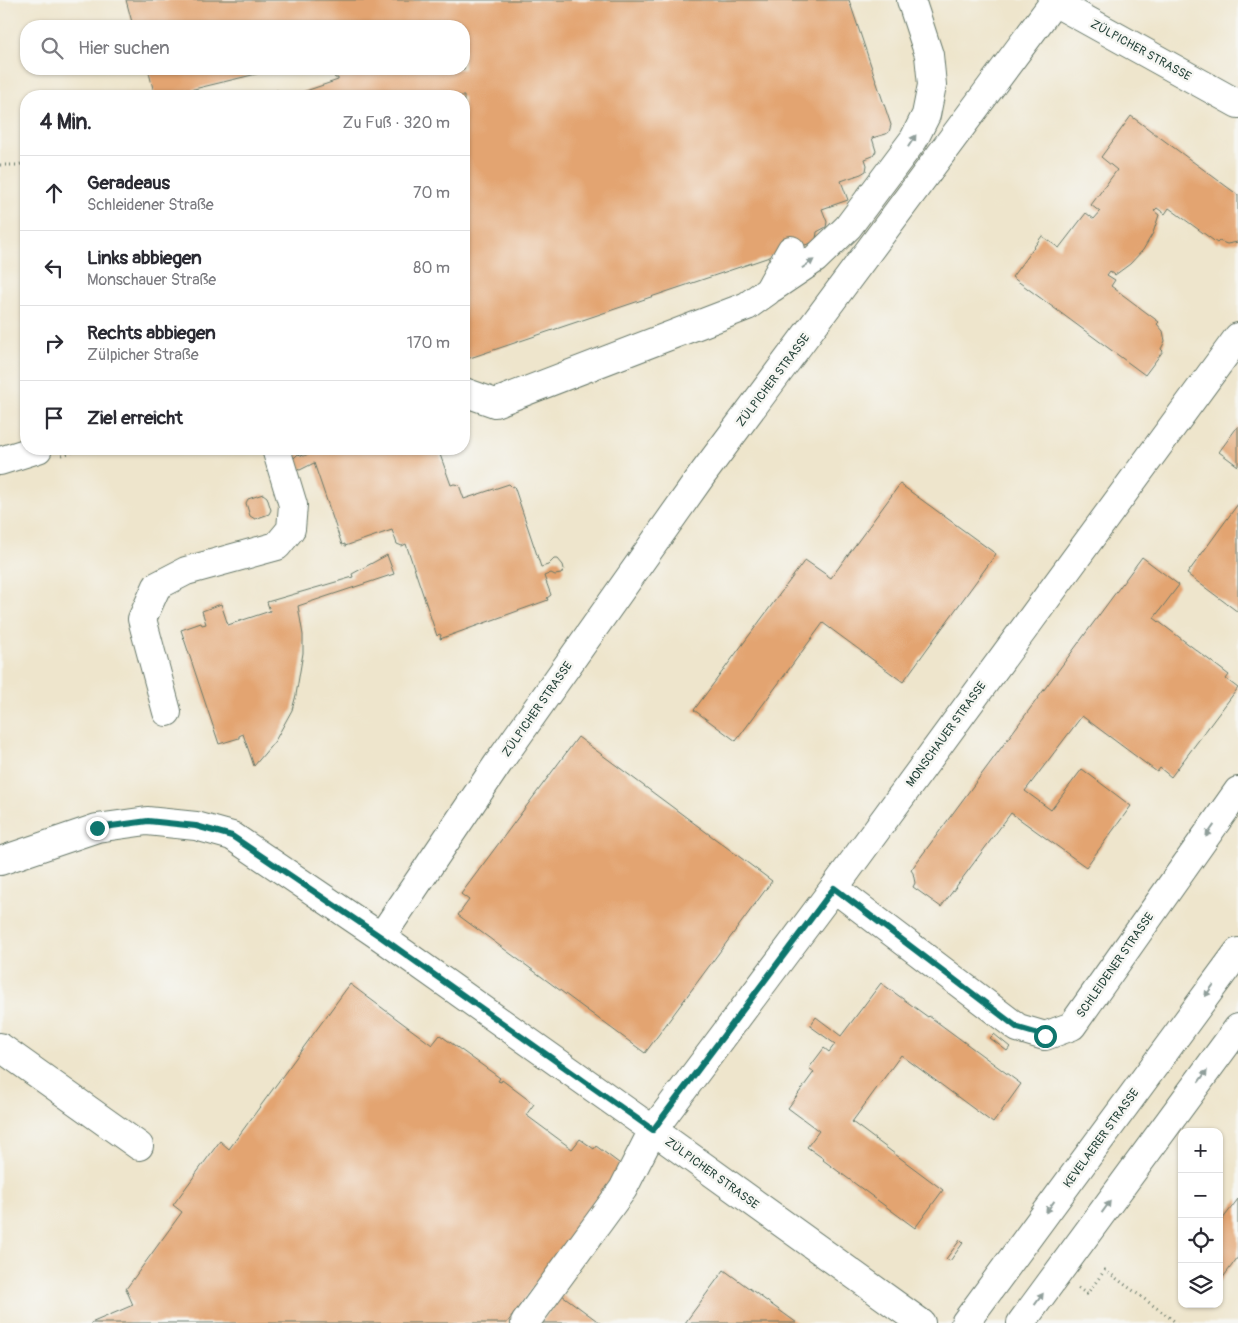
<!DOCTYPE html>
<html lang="de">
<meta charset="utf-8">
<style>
:root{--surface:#fff;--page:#f2f2f3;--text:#2b2b33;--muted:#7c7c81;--line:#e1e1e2}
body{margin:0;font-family:Pangolin,sans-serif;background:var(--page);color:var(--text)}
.controls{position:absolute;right:15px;bottom:15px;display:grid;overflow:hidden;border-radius:10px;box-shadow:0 1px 4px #0004}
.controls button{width:45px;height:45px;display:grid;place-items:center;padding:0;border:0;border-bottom:1px solid var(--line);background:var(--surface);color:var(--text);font:25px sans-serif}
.stop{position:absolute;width:15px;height:15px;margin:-11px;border:4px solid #0f766e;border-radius:50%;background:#fff}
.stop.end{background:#0f766e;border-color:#fff;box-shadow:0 1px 5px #0008}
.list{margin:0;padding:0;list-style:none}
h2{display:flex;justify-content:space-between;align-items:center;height:65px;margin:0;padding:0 20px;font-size:21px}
h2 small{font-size:16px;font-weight:400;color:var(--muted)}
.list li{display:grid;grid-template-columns:32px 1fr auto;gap:15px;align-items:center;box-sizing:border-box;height:75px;padding:0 20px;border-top:1px solid var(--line)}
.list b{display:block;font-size:19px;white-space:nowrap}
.list p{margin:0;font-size:16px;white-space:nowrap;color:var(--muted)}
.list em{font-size:16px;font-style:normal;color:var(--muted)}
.icon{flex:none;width:28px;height:28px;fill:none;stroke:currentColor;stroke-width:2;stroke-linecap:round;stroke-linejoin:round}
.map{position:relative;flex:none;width:1238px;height:1323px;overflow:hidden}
.search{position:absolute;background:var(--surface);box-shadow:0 1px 4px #0004;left:20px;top:20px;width:450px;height:55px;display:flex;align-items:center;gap:12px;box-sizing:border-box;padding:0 18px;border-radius:20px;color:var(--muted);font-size:19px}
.panel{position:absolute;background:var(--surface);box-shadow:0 1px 4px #0004;left:20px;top:90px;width:450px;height:365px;border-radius:20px}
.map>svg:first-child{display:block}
.building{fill:#e3a471}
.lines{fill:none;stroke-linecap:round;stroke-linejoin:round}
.minor-casing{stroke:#677869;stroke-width:30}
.major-casing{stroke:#677869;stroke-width:30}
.path{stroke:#677869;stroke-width:3;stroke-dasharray:1 4;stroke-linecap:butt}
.minor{stroke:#fff;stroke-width:28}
.major{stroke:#fff;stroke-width:28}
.oneway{fill:#8f9e9a}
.route{stroke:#0f766e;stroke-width:6}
.labels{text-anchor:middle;stroke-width:5;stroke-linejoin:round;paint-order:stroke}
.street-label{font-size:12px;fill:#1f3d34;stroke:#f6f6f2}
</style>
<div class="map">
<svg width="1238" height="1323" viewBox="0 0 1238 1323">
<rect width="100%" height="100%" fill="#f6f6f2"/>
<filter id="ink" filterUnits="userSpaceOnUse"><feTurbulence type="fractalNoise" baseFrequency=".02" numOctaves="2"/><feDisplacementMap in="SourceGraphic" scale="10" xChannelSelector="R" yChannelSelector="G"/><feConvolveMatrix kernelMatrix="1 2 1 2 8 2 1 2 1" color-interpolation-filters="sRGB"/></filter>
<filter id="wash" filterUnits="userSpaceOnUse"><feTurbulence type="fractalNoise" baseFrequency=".0096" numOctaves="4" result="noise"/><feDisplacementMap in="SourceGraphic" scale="20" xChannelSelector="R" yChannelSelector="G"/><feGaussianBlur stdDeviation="1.12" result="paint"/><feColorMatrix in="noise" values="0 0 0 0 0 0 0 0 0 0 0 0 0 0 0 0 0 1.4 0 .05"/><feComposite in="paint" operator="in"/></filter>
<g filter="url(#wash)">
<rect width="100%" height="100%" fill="#eee5cc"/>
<g id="blocks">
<path class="building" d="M126 0H849L891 125 889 132 886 134 872 138 876 151 873 156 865 159 867 165 866 171 861 174 841 181 848 200 822 209 827 222 826 227 817 232 816 239 811 243 464 360V96H291L338 80V78H335L332 69H464V26H133Z
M148 69H277L165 96H155Z
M277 90 281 92 284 96H269L272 92Z
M1131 116 1238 195V242L1227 244 1219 241 1217 243 1169 208 1165 214 1157 208 1154 211 1159 215 1153 233 1143 250 1130 264 1115 275 1110 271 1107 275 1115 280 1111 286 1159 322 1157 324 1163 331 1165 341 1161 349 1163 351 1145 375 1012 277 1042 236 1059 248 1086 213 1094 219 1100 212 1091 205 1117 170 1101 157Z
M1238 426V466L1219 452Z
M309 449H438L451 485 454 484 459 485 464 499 509 484 512 487 514 486 541 567 548 565 554 559H558L563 565 564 569 561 574 555 575 551 573 544 576 551 595 547 598 548 600 440 639 441 635 439 634 437 636 406 544 402 546 397 544 392 530 345 546V544L342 545 314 463 300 470 296 469 292 460 298 454 304 456 310 453Z
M900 484 996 554 903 682 823 623 736 741 694 710 805 560 831 578Z
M263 494 267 497 271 510 269 514 255 519 250 516 246 503 248 499Z
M1238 504V612L1187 574Z
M387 555 394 574 298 606 303 635V653L296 695 292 710 275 741 254 766 243 734 239 736V738L219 744 181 630 201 623 202 625 206 624 202 611 221 604 228 625 270 611 267 602 353 577 352 574Z
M1142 557 1179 585 1154 618 1229 675 1226 679 1238 688 1171 777 1160 768 1157 772 1082 716 1025 791 1051 810 1082 769 1131 806 1086 867 1011 813 941 907 913 887 915 883 913 873 911 870Z
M578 737 772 881 645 1053 458 915 469 900 461 894Z
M881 983 928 1017 929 1016 1021 1084 993 1123 901 1055 852 1122 943 1190 915 1228 823 1160 824 1159 807 1147 819 1131 788 1108 814 1072 809 1068 824 1048 829 1052 835 1044 810 1026 816 1017 841 1036Z
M350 984 432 1045 440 1035 500 1078 498 1081 501 1082 502 1080 534 1104 526 1115 572 1149 580 1139 594 1149 596 1146 623 1166 507 1323H91L133 1305 126 1289 182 1212 173 1205 220 1141 229 1149Z
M994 1034 1010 1047 1007 1051 990 1038Z
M1238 1199V1257L1219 1283V1224Z
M960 1240 963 1243 950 1261 946 1259Z
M724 1270 797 1323H685Z
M562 1295 600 1323H541Z"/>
</g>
</g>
<g filter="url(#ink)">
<use href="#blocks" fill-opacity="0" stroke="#677869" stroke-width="1"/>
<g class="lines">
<g class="minor-casing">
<path id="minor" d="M772 288 815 259 848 227 914 139 926 115 932 85 929 55 911 0
M464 392 495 403 747 306 768 291 791 250
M0 461 38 449
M167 712 142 619 157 586 186 571 277 546 291 529 293 505 276 449
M0 861 97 828 147 821 196 826 232 836 381 937 653 1130 921 1323
M834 888 1018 1028 1045 1036 1072 1026 1238 791
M381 937 497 765 702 475 1054 2 1238 104
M0 1047 139 1146
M525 1323 623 1189 653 1130 834 888 1238 337"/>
</g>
<g class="major-casing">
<path id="major" d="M965 1323 1238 952
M1021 1323 1238 1028"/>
</g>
<path class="path" d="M0 165H16L26 163
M62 455 82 449
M1078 1288 1087 1294 1105 1270 1177 1323"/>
<use href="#minor" class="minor"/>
<use href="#major" class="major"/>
</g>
<defs><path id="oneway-solid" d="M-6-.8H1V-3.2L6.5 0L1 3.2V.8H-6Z" transform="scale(1.25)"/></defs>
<g class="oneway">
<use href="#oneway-solid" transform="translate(912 141) rotate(-57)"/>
<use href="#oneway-solid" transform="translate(808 264) rotate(-35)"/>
<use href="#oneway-solid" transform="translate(1210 831) rotate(125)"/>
<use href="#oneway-solid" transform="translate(1209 991) rotate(126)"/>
<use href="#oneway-solid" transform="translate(1203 1076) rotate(-54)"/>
<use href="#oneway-solid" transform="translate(1050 1207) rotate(126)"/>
<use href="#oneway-solid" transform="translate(1106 1207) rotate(-54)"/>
<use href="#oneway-solid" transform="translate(1039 1299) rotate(-54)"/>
</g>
</g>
<g class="lines" filter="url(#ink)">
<path class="route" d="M97 828 148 821 196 826 232 836 381 937 653 1130 834 888 1018 1028 1045 1036"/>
</g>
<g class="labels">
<g class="street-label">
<text transform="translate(1141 50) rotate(29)" y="4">ZÜLPICHER STRASSE</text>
<text transform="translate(773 380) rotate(-53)" y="4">ZÜLPICHER STRASSE</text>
<text transform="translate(537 709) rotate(-55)" y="4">ZÜLPICHER STRASSE</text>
<text transform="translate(946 734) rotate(-54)" y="4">MONSCHAUER STRASSE</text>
<text transform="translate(1115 965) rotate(-55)" y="4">SCHLEIDENER STRASSE</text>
<text transform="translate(1101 1138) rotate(-54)" y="4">KEVELAERER STRASSE</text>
<text transform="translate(712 1173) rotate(36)" y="4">ZÜLPICHER STRASSE</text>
</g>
</g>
</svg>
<div class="controls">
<button>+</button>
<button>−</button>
<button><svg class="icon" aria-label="locate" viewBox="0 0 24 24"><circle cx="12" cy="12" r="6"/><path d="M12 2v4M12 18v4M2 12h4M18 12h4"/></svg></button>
<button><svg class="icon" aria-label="layers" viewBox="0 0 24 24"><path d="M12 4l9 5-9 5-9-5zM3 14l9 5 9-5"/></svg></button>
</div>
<div class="stop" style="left:1045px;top:1036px"></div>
<div class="stop end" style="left:97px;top:828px"></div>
<div class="search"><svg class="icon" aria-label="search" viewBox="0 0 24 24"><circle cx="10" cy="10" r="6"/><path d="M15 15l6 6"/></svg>Hier suchen</div>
<section class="panel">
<h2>4 Min.<small>Zu Fuß · 320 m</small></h2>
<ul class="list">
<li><svg class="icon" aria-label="ahead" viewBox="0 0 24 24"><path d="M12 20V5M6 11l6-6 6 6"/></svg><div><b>Geradeaus</b><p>Schleidener Straße</p></div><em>70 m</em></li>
<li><svg class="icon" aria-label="left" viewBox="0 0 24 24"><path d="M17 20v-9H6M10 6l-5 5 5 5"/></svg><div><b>Links abbiegen</b><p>Monschauer Straße</p></div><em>80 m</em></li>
<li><svg class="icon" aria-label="right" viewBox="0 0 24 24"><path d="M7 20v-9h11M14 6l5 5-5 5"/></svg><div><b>Rechts abbiegen</b><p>Zülpicher Straße</p></div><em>170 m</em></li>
<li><svg class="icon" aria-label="arrive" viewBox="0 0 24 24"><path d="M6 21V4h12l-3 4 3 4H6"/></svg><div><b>Ziel erreicht</b></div></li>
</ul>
</section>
</div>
